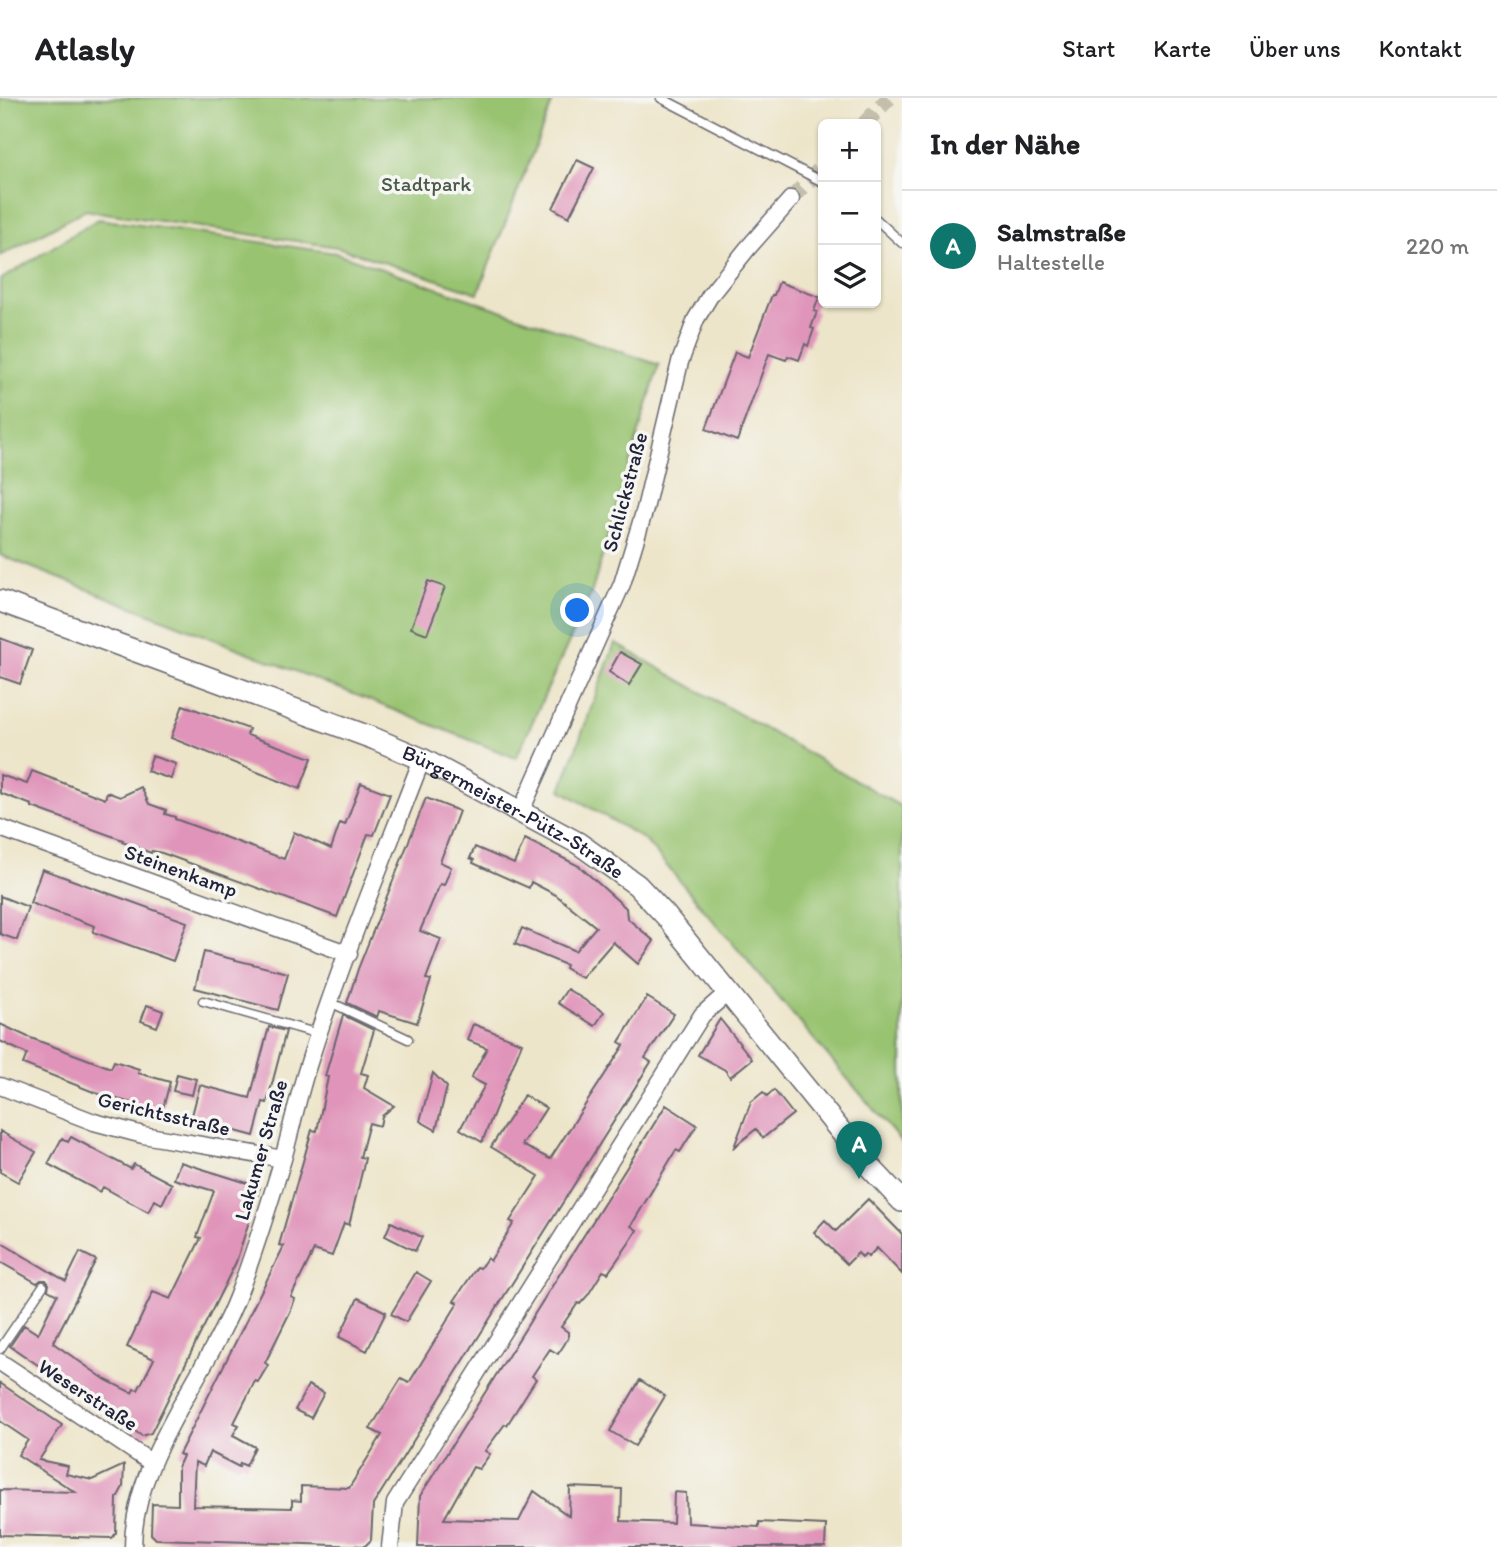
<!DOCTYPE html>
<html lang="de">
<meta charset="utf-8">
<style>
:root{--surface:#fff;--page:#f2f2f2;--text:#202124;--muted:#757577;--line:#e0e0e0;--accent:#0f766e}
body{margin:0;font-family:Itim,sans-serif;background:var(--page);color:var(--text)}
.controls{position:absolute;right:21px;top:21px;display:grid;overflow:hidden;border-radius:10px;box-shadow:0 2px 5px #0004}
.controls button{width:63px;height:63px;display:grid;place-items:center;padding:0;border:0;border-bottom:2px solid var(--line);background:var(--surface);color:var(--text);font:35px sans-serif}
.you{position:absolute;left:578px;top:513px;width:24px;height:24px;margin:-18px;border:5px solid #fff;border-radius:50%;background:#1a73e8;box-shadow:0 0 0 10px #1a73e833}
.badge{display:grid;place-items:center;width:46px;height:46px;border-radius:50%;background:var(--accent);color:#fff;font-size:23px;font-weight:700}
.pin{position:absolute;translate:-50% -58px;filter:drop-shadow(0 2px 4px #0008)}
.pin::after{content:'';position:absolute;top:37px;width:24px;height:21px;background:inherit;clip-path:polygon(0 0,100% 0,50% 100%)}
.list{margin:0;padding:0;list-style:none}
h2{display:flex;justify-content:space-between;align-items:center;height:91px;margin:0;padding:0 28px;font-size:30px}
h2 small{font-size:23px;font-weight:400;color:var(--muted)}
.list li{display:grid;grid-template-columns:46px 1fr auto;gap:21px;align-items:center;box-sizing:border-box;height:112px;padding:0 28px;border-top:2px solid var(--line)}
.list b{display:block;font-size:26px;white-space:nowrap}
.list p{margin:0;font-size:23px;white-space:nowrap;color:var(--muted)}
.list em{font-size:23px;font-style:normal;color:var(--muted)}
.icon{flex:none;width:38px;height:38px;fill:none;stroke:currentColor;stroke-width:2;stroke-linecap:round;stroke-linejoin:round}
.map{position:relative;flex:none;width:902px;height:1449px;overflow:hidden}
header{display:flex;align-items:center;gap:42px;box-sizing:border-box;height:98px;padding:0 35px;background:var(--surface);border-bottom:2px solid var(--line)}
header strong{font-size:33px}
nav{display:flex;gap:38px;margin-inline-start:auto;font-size:24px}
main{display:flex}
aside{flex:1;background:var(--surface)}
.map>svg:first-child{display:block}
.green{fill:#98c36f;stroke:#5d7255;stroke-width:2}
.building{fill:#e094ba}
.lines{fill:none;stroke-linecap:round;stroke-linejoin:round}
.minor-tunnel{stroke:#c4bead;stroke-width:16;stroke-dasharray:16 8;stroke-linecap:butt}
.service-casing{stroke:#69666d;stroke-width:11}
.minor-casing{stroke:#69666d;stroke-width:19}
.secondary-casing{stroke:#69666d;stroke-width:24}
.service{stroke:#fff;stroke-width:8}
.minor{stroke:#fff;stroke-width:16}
.secondary{stroke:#fff;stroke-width:21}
.labels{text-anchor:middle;stroke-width:7;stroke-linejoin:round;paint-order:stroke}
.park-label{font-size:21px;fill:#4b5a4d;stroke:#f6f6f2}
.street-label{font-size:21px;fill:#22223b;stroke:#f6f6f2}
</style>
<header>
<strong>Atlasly</strong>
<nav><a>Start</a><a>Karte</a><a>Über uns</a><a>Kontakt</a></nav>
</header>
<main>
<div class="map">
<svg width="902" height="1449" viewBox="0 0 902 1449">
<rect width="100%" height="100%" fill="#f6f6f2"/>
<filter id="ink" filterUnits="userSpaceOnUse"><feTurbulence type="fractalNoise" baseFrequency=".0143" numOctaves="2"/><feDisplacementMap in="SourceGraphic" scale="14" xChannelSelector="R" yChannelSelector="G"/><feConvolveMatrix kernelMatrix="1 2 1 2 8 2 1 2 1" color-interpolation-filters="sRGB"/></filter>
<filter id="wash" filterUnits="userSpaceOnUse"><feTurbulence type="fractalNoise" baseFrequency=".00686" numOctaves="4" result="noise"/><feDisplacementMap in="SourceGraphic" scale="28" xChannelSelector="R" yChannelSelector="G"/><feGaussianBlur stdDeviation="1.57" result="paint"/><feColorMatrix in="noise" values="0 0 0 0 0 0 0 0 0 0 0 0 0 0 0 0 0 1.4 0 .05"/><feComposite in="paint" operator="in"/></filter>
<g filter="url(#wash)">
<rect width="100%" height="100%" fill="#ede5c9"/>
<path class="green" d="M0 0H554L478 195 337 149 85 112 0 158Z
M98 121 336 155 659 267 592 493 516 660 0 457V182Z
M615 545 902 709V1045L645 742 561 692Z"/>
<g id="blocks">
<path class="building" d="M577 62 594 70 569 119 553 110Z
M779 184 819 199 814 213 817 214 811 230 814 231 808 248 805 246 799 262 788 258 786 262 769 256 737 343 706 331 735 254 748 259 772 197H774Z
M428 483 445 489 427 536 411 530Z
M0 540 32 552 20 586 0 579Z
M620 554 642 566 629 587 609 574Z
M183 607 249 631 247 637 312 660 300 691 171 640Z
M152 658 176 666 171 681 147 673Z
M32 673 105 701 107 694 120 699 141 689 149 706 166 712 165 716 175 719V721L284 761 294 734 331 751 340 725 345 727 361 685 390 696 374 737 368 736 337 819 162 755 152 753 151 755 122 744 123 742 32 709V707L0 695V677L27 686Z
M426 700 459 713 440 764 451 769 444 787 440 786 420 833 441 841 426 881 431 882 417 925 379 913 377 919 347 905 358 871Z
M525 741 579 768 626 810 627 820 654 843 638 866 613 844 582 880 565 870 566 867 515 846 522 830 575 853 596 829 556 797 531 784 529 790 473 765 474 762 470 760 475 749 514 766Z
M42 771 187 824 173 863 93 834 95 828 30 805Z
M0 798 28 809 17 842 0 836Z
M204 854 288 875 278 912 195 890Z
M567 891 604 914 595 928 558 905Z
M647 899 674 916 645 960 651 964 373 1407 371 1442 365 1448 156 1441 151 1436 152 1406 178 1407V1369L183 1358 179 1356 284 1148 279 1147 312 1032 317 1033 328 979 325 978 343 917 374 932 361 975 368 977 364 990 394 1008 382 1018 380 1028 369 1025 360 1059 365 1060 363 1070 349 1127 344 1125 332 1158 314 1152 291 1199 295 1201 290 1214 265 1265 268 1267 258 1284 255 1283 234 1325 239 1327 233 1337 255 1349 246 1368 240 1365 239 1369 210 1354 204 1368 195 1364 193 1408 292 1410V1402L301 1403V1388L349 1390 382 1337 370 1331 401 1281 409 1285 458 1205 454 1203 477 1169 480 1170 487 1160 490 1163 514 1125 510 1123 539 1078 491 1049 524 997 546 1010 522 1047 550 1061 624 947 619 944Z
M147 907 163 913 157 929 141 923Z
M720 921 752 961 730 979 725 972 698 957Z
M0 926 28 939 111 970 114 963 139 971 138 975 170 984 162 1014 96 995 23 966 27 956 0 943Z
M473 926 522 945 482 1044 460 1031 485 987 471 980 487 950 467 942Z
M269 929 286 933 267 1005 263 1004 254 1038 191 1021 200 987 250 1000Z
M433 975 447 989 436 1032 420 1023Z
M177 976 196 981 192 997 173 993Z
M774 992 793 1016 763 1040 756 1031 734 1049 751 1004 763 994 767 998Z
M666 1007 697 1027 680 1054 676 1052 631 1128 637 1132 629 1145 608 1175 603 1173 588 1197 580 1206 578 1205 561 1229 568 1234V1240L564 1247 558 1256 550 1251 532 1278 536 1281 507 1327 505 1326 485 1353 490 1356 479 1371 473 1369 444 1421 519 1423 534 1393 569 1418 570 1389 622 1391 621 1423 673 1425 674 1394 686 1395 687 1425 759 1429V1424L826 1427 825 1449H418L420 1398Z
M0 1033 36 1054 18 1084 0 1074Z
M71 1039 131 1071 134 1066 172 1086 162 1106 155 1102 148 1114 103 1089 100 1094 48 1066 62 1040 68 1044Z
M180 1064 260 1089 236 1164 151 1335 142 1338 10 1248 24 1227 38 1236 57 1197 48 1192 49 1186 46 1182H41L37 1185 0 1164V1144L66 1183 80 1154 96 1162 53 1245 106 1282 132 1295 134 1291 138 1292 154 1261 127 1249 153 1194 171 1201 201 1140 197 1139 214 1093 174 1081Z
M868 1101 902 1136V1176L877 1150 868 1159 865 1156 862 1159 858 1155 847 1166 814 1134 825 1122 836 1133Z
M391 1124 422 1139 415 1153 385 1138Z
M416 1174 431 1183 406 1224 391 1216Z
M358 1200 386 1214 367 1253 339 1239Z
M640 1282 665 1298 635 1348 610 1333Z
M0 1285 62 1327 39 1362 68 1368 66 1376 92 1382 124 1367 123 1389 117 1400 116 1435 112 1440 0 1437V1392L75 1394 18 1357 28 1342 0 1323Z
M308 1287 324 1295 311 1320 295 1312Z"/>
</g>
</g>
<g filter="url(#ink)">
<use href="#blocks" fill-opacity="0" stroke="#69666d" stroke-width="2"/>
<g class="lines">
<path class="minor-tunnel" d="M864 26 889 0
M791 101 823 68"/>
<g class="service-casing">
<path id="service" d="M661 0 823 84
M876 121 902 145
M203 903 319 936
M330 904 408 941
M0 1251 43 1188"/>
</g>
<g class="minor-casing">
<path id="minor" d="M521 713 622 486 645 411 680 264 696 221 711 196 747 151 791 101
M0 730 349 856
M0 988 94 1024 143 1037 283 1061
M0 1264 152 1365
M133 1449C133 1360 207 1278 238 1197 255 1153 269 1107 283 1061 291 1032 297 1003 306 974 339 868 382 765 422 661
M390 1449 395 1405 702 917 727 895"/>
</g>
<g class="secondary-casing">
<g id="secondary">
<path id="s1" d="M0 503 375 641 422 661 578 745 637 787 666 818 869 1068 902 1103"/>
</g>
</g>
<use href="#service" class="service"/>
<use href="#minor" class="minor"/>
<use href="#secondary" class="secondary"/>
</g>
</g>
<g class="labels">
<g class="park-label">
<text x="426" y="93">Stadtpark</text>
</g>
<g class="street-label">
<text transform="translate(625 394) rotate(-75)" y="7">Schlickstraße</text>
<text dy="7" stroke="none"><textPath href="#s1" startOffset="556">Bürgermeister-Pütz-Straße</textPath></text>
<text transform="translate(181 773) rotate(20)" y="7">Steinenkamp</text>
<text transform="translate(164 1016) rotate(13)" y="7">Gerichtsstraße</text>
<text transform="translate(261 1052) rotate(-74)" y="7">Lakumer Straße</text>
<text transform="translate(88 1297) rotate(33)" y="7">Weserstraße</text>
</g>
</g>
</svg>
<div class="controls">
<button>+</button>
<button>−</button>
<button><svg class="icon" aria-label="layers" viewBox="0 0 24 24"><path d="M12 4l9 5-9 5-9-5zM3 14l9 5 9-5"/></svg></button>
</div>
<div class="you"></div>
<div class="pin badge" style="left:859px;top:1081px">A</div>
</div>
<aside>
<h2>In der Nähe<small></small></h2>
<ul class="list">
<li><span class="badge">A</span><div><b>Salmstraße</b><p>Haltestelle</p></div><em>220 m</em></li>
</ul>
</aside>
</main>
